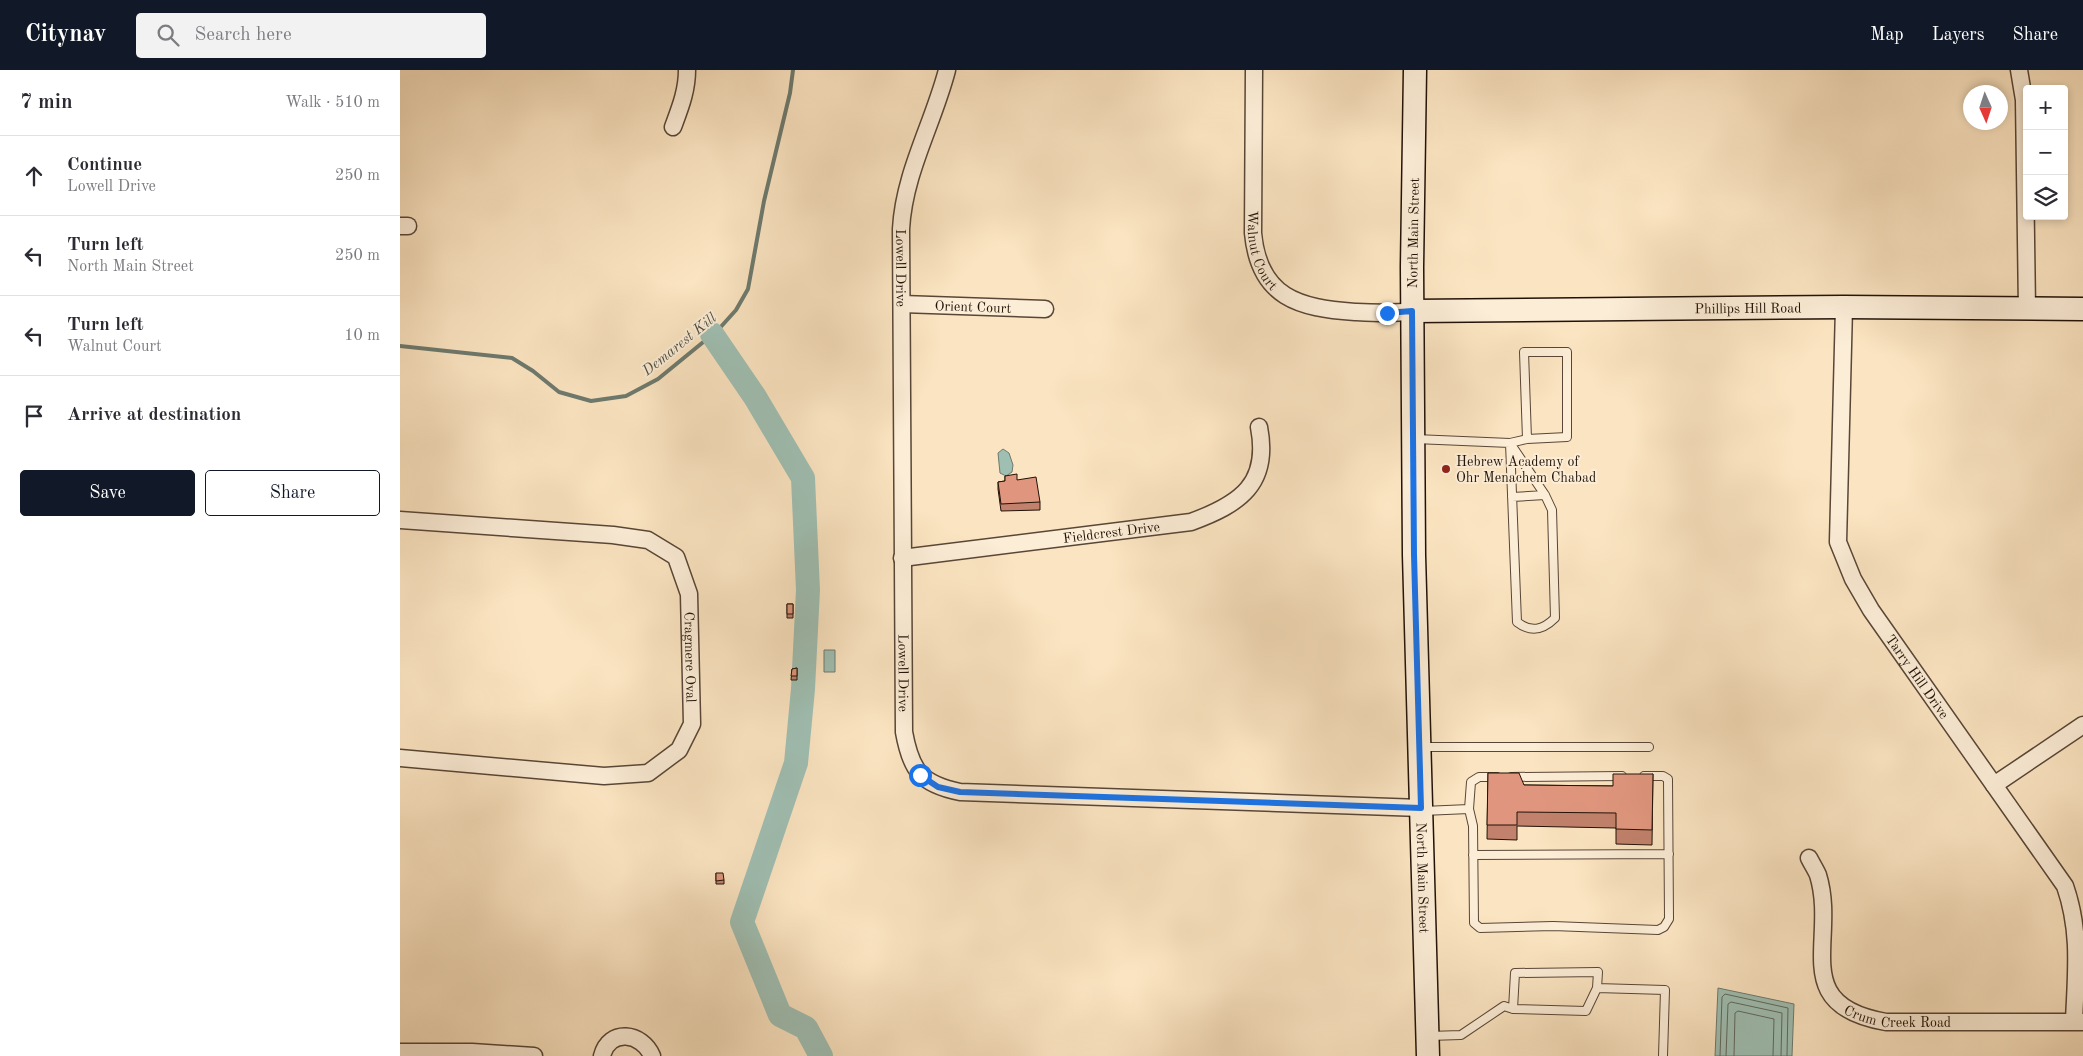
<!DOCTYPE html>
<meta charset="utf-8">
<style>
:root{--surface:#fff;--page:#f2f2f3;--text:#2b2b33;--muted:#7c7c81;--line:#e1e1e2;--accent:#111827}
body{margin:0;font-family:"Old Standard TT",serif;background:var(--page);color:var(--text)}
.controls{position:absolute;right:15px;top:15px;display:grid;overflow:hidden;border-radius:5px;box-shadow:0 2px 8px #0003}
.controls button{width:45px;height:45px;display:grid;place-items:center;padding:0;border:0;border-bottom:1px solid var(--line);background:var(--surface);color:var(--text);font:25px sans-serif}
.compass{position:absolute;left:1563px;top:15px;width:45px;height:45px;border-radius:50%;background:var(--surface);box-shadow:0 2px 8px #0003;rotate:177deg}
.stop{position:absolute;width:15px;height:15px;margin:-11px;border:4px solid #1a73e8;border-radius:50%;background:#fff}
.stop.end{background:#1a73e8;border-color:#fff;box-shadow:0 1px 5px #0008}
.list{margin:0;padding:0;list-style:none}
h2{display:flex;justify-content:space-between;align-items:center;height:65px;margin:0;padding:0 20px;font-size:21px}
h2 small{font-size:16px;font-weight:400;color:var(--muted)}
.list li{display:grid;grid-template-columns:32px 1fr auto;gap:15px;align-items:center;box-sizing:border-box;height:80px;padding:0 20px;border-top:1px solid var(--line)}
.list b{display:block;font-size:19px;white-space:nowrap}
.list p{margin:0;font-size:16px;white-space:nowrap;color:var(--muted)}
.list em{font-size:16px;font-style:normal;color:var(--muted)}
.actions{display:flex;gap:10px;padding:15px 20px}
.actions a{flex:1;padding:11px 0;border:1px solid var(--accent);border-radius:5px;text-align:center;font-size:18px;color:var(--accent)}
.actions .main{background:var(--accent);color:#fff}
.icon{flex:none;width:28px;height:28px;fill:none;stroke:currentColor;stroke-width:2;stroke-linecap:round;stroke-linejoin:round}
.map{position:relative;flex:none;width:1683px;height:986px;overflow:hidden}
header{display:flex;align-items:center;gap:30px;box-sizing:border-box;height:70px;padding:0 25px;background:var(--accent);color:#fff}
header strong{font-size:24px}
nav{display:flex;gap:28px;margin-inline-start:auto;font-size:18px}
.search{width:350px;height:45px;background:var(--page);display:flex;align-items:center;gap:12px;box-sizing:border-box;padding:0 18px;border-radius:5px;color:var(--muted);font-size:19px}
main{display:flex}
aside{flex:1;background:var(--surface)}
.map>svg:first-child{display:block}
.water{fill:#9fbfb3;stroke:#6d7a6e}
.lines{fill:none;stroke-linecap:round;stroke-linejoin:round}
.shore{stroke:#60685d;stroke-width:1}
.stream{stroke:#6d7a6e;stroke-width:4}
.river{stroke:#9fbfb3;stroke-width:24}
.lane-casing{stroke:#584636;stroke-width:10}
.street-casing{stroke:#584636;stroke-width:19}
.secondary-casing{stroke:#211207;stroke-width:25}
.lane{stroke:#fcedd7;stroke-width:8}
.street{stroke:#fcedd7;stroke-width:16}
.secondary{stroke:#fcedd7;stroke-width:22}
.wall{fill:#c1816c;stroke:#211207}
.building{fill:#e0967e;stroke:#211207}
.route{stroke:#1a73e8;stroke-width:6}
.poi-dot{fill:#8f2418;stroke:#fcedd7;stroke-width:2}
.labels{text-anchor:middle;stroke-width:4;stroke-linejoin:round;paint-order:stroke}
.street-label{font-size:14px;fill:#211207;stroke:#fcedd7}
.poi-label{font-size:14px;fill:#211207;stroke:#fcedd7;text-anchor:start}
.water-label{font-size:15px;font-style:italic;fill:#4d4f43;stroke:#fcedd7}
</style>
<header>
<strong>Citynav</strong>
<div class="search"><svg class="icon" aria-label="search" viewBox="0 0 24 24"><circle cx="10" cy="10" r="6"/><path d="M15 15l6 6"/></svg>Search here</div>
<nav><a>Map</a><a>Layers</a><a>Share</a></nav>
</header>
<main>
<aside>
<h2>7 min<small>Walk · 510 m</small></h2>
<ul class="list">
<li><svg class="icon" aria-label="ahead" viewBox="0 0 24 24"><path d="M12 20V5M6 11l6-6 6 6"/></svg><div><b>Continue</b><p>Lowell Drive</p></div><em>250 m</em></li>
<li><svg class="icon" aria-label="left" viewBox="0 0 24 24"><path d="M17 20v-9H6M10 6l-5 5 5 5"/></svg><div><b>Turn left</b><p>North Main Street</p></div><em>250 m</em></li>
<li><svg class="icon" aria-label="left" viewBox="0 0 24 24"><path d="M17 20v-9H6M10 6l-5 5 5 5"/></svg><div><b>Turn left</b><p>Walnut Court</p></div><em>10 m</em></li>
<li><svg class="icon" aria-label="arrive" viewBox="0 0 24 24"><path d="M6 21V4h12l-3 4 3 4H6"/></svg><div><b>Arrive at destination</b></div></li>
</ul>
<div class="actions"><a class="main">Save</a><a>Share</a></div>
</aside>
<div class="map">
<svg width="1683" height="986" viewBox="0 0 1683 986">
<rect width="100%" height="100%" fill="#fbe4c1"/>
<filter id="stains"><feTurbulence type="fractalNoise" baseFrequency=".004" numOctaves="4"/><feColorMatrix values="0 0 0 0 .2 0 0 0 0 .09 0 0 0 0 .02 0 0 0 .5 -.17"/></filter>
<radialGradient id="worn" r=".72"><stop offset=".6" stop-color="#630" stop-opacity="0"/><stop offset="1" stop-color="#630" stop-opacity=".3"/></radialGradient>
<path class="water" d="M603 379 609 383 613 395 612 402 606 406 600 403 598 383Z
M424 580H435V602H424Z
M1318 918 1394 934 1392 986H1315Z"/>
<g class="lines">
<path class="shore" d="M1320 986 1322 927 1325 924 1388 938 1387 986
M1326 986 1328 934 1331 932 1382 943 1381 986
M1334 986 1335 943 1338 941 1374 949 1373 986"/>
<path class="stream" d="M0 276 112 288 133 301 159 322 191 331 226 326 258 309 318 260 336 240 348 219 364 131 390 23 393 0"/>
<path class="river" d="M312 264 355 327 403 408 408 520 403 619 396 693 342 852 380 945 406 958 421 986"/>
<g class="lane-casing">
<path id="lane" d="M1015 369 1110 373 1127 369 1124 282H1167V367L1127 369
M1110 373 1145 425 1152 440 1155 548C1143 560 1131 563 1117 552Z
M1112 427 1145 425
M1021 677H1249
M1111 707 1222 706
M1069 739 1071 712 1079 707H1097
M1023 741 1069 739 1073 756 1074 853 1080 858 1153 856 1258 860 1264 857 1269 849 1268 709 1263 706H1244
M1073 785 1269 784
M1113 939 1115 903 1198 902 1197 918
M1029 966 1061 965 1104 936 1113 939 1186 941 1197 918 1265 920 1263 986"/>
</g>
<g class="street-casing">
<g id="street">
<path id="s1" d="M547 0C533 54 504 103 501 159L504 662C511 701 521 714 560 722L1021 738"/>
<path id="s2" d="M854 0 853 163C859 228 899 238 955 242 975 243 993 244 1013 241"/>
<path d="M1619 0 1624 30 1627 239"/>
<path d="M273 57C280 38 287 21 287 0"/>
<path d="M0 156H8"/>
<path id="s3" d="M502 234 645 239"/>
<path id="s4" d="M1444 237 1438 472 1453 509 1471 540 1665 816C1681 862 1676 903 1674 951"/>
<path id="s5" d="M0 450 213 465 248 470 276 487 289 524 292 654 279 680 248 703 204 706 0 688"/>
<path id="s6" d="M502 488 791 452C840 434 870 414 859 357"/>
<path d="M1594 715 1683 655"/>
<path id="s7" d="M1409 788C1412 794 1416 800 1418 805 1438 870 1387 935 1486 952H1683"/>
<path d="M0 982H72L134 986"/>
<path d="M202 986C209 958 242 962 252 986"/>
</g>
</g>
<g class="secondary-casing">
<g id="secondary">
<path id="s8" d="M1015 0 1012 197 1014 485 1028 986"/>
<path id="s9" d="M1013 241 1444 237 1683 239"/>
</g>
</g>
<use href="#lane" class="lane"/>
<use href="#street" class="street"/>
<use href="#secondary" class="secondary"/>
</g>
<path class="wall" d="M605 406 617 410 640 432V440L601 441 598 419V412L605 411Z
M387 534H393V548H387Z
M397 598V610H391L392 599Z
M1088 703 1124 715 1213 716 1253 704 1252 775 1216 774V758L1117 756V770L1087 769Z
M316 803 324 810V814H316Z"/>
<path class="building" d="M617 404V410L636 407 640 432 601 434 598 412 605 411V406Z
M387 534H393V544H387Z
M397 598V606H391L392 599Z
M1088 703H1119L1124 715 1213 716V704H1253L1252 760 1216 759V743L1117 742V755H1087Z
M316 803H323L324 810 316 811Z"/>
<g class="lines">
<path class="route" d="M520 705 538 717 560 722 1021 738 1014 485 1012 241 987 243"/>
</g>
<circle class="poi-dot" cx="1046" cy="399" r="5"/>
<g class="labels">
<g class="street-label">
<text transform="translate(1013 163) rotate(-89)" y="5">North Main Street</text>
<text dy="5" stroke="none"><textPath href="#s2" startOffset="182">Walnut Court</textPath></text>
<text dy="5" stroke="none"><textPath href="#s1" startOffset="205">Lowell Drive</textPath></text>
<text dy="5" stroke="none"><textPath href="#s3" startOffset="71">Orient Court</textPath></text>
<text dy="5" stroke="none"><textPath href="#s9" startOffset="335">Phillips Hill Road</textPath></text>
<text dy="5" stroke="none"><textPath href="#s6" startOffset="211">Fieldcrest Drive</textPath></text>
<text dy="5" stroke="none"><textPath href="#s5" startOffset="384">Cragmere Oval</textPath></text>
<text dy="5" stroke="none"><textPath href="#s1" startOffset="610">Lowell Drive</textPath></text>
<text dy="5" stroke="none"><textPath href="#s4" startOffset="392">Tarry Hill Drive</textPath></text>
<text dy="5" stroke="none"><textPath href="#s8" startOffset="808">North Main Street</textPath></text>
<text dy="5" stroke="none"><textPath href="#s7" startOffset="215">Crum Creek Road</textPath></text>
</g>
<g class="poi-label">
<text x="1056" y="396">Hebrew Academy of<tspan x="1056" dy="16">Ohr Menachem Chabad</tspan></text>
</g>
<g class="water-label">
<text transform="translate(279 274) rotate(-39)" y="5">Demarest Kill</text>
</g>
</g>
<rect width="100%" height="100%" filter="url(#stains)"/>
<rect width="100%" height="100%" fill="url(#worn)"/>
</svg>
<div class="controls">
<button>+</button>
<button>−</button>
<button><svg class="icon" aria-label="layers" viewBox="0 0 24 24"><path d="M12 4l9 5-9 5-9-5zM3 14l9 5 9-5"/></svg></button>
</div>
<svg class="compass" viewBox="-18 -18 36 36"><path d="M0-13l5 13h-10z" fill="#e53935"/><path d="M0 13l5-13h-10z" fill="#7c7c81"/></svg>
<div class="stop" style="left:520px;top:705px"></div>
<div class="stop end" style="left:987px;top:243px"></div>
</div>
</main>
